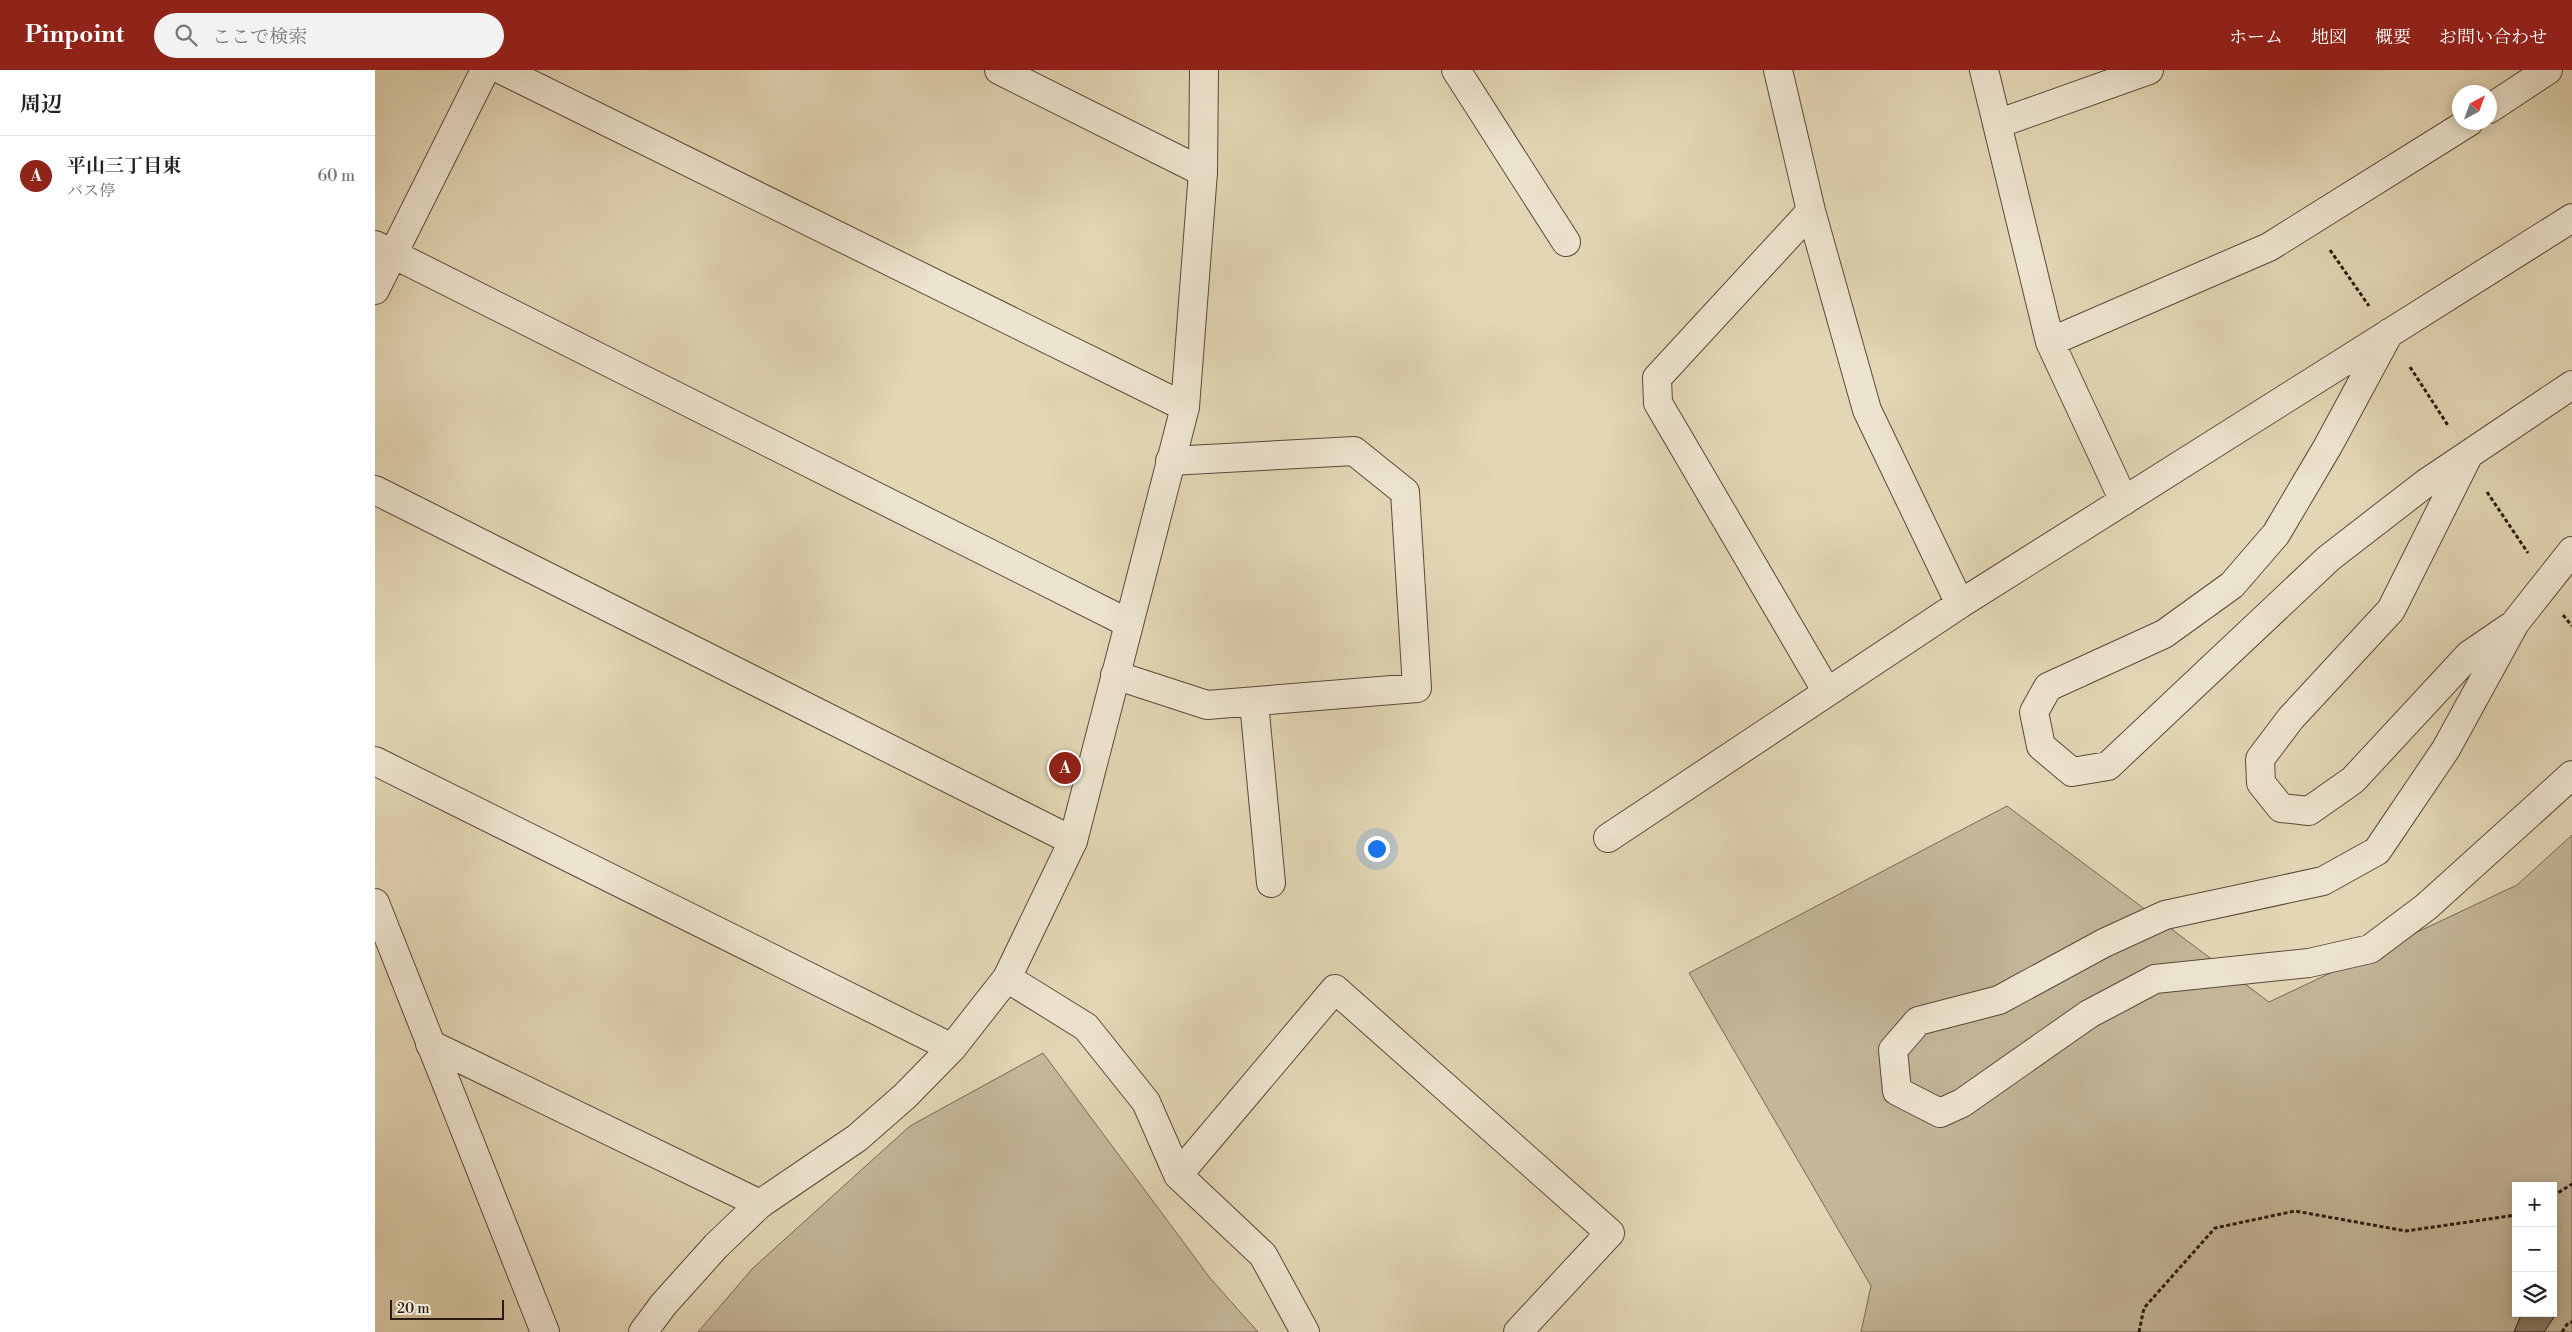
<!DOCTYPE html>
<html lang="ja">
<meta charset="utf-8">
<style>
:root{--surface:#fff;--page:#f2f2f2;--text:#222;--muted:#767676;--line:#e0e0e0;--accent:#8f2418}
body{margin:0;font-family:"Libre Bodoni","Noto Serif JP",serif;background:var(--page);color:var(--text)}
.controls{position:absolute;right:15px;bottom:15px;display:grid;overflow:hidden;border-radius:0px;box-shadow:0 2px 12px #0003}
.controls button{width:45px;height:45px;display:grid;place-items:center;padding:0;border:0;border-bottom:1px solid var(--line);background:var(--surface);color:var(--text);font:25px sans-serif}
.compass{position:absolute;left:2077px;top:15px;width:45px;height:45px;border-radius:50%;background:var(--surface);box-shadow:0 2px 12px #0003;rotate:41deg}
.scale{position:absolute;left:15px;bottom:12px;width:114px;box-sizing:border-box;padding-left:5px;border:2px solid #2b1a12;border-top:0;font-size:14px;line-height:18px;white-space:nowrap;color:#2b1a12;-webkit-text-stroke:4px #ede4cf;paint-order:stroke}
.you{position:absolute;left:1001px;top:778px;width:18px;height:18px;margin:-12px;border:4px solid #fff;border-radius:50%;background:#1a73e8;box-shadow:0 0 0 8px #1a73e833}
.badge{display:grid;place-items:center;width:32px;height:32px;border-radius:50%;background:var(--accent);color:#fff;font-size:16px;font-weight:700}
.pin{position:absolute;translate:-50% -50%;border:2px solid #fff;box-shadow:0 1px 5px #0006}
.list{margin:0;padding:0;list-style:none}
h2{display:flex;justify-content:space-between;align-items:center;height:65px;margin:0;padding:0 20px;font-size:21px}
h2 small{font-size:16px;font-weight:400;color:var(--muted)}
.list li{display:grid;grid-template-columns:32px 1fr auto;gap:15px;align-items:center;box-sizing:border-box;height:80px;padding:0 20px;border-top:1px solid var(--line)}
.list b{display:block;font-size:19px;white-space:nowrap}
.list p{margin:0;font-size:16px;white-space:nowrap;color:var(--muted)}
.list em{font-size:16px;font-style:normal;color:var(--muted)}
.icon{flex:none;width:28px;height:28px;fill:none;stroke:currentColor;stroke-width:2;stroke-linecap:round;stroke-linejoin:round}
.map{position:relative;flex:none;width:2197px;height:1262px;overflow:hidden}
header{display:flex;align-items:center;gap:30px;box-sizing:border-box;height:70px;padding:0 25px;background:var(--accent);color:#fff}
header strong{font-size:24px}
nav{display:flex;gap:28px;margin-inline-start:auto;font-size:18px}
.search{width:350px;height:45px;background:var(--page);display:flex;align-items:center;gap:12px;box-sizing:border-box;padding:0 18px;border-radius:28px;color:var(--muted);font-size:19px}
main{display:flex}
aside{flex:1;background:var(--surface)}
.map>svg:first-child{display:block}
.green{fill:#c4b699;stroke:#786856;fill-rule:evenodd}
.building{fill:#8b7c67;stroke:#2b1a12}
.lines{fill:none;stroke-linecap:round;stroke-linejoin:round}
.minor-casing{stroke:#59493b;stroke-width:30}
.tertiary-casing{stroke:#59493b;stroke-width:30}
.path{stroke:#2b1a12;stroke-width:3;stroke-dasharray:4 2.5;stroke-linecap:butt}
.minor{stroke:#ede4cf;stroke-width:28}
.tertiary{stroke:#ede4cf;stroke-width:28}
</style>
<header>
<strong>Pinpoint</strong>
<div class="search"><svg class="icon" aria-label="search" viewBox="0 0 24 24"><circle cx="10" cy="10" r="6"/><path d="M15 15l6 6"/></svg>ここで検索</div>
<nav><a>ホーム</a><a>地図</a><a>概要</a><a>お問い合わせ</a></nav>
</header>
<main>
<aside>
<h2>周辺<small></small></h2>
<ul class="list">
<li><span class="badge">A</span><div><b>平山三丁目東</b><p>バス停</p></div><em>60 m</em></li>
</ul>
</aside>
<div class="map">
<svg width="2197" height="1262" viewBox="0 0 2197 1262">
<rect width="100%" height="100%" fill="#e3d6b5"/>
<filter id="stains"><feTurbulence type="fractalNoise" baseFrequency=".004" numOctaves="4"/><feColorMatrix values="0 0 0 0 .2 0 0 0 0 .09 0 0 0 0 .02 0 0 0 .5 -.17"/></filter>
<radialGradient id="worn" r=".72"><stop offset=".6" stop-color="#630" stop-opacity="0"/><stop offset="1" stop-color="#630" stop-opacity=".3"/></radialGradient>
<path class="green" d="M1632 736 1894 932 2142 815 2197 765V1262H1486L1496 1216 1314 903ZM2141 1116H2178V1243H2141Z
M668 983 835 1208 883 1262H323L378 1198 535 1056Z"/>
<path class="building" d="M2147 1243H2175L2179 1247 2169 1262H2139Z"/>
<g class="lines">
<g class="minor-casing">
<path id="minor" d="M624 0 828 102
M1081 0 1191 172
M1403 0 1436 141 1492 340 1585 534
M1609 0 1675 272 1749 431
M2114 39 2173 0
M1622 54 1774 0
M1436 141 1282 308 1283 333 1452 622
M0 175 753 553
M0 220 110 0
M2014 263 1953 376 1901 464 1857 515 1789 564 1673 617 1659 642 1666 676 1697 702 1733 696 1954 488 2051 413 2197 315
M1675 272 1894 177 2094 52
M2093 386 2016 540 1916 648 1885 689 1886 713 1906 738 1934 741 1978 710 2094 585 2135 557
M0 420 698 771
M2197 481 2140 553 2071 679 2002 781 1948 811 1790 845 1729 873 1624 930 1543 951 1518 980 1522 1021 1565 1043 1587 1033 1714 944 1780 909 1934 893 1995 879 2051 837 2197 705
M740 605 832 635 1042 618 1030 422 979 381 795 391
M879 632 896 813
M1233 768 1585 534 2197 148
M632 908 711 957 771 1032 803 1105 888 1185 930 1262
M55 974 385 1134
M803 1105 960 919 1235 1163 1143 1262"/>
</g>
<g class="tertiary-casing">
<path id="tertiary" d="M127 0 810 337
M0 691 577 978
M0 833 170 1262
M268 1262 288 1235 341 1176 385 1134 482 1068 530 1026 577 978 632 908 698 771 810 337 828 102 829 0"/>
</g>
<path class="path" d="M1955 180 1994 236
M2035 297 2074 357
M2112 422 2153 483
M2188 545 2197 556
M2178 1126 2197 1114
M1764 1262 1769 1238 1840 1158 1920 1141 2031 1161 2141 1145
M2187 1262 2193 1253 2197 1252"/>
<use href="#minor" class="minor"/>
<use href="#tertiary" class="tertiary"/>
</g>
<rect width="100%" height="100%" filter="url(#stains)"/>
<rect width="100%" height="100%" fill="url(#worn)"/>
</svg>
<div class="controls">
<button>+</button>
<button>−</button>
<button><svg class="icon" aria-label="layers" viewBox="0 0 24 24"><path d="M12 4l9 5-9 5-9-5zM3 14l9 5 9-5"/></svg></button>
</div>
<svg class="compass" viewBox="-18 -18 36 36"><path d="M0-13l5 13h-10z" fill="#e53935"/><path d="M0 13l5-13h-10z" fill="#767676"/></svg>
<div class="scale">20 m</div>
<div class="you"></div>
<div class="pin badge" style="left:690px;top:698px">A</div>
</div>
</main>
